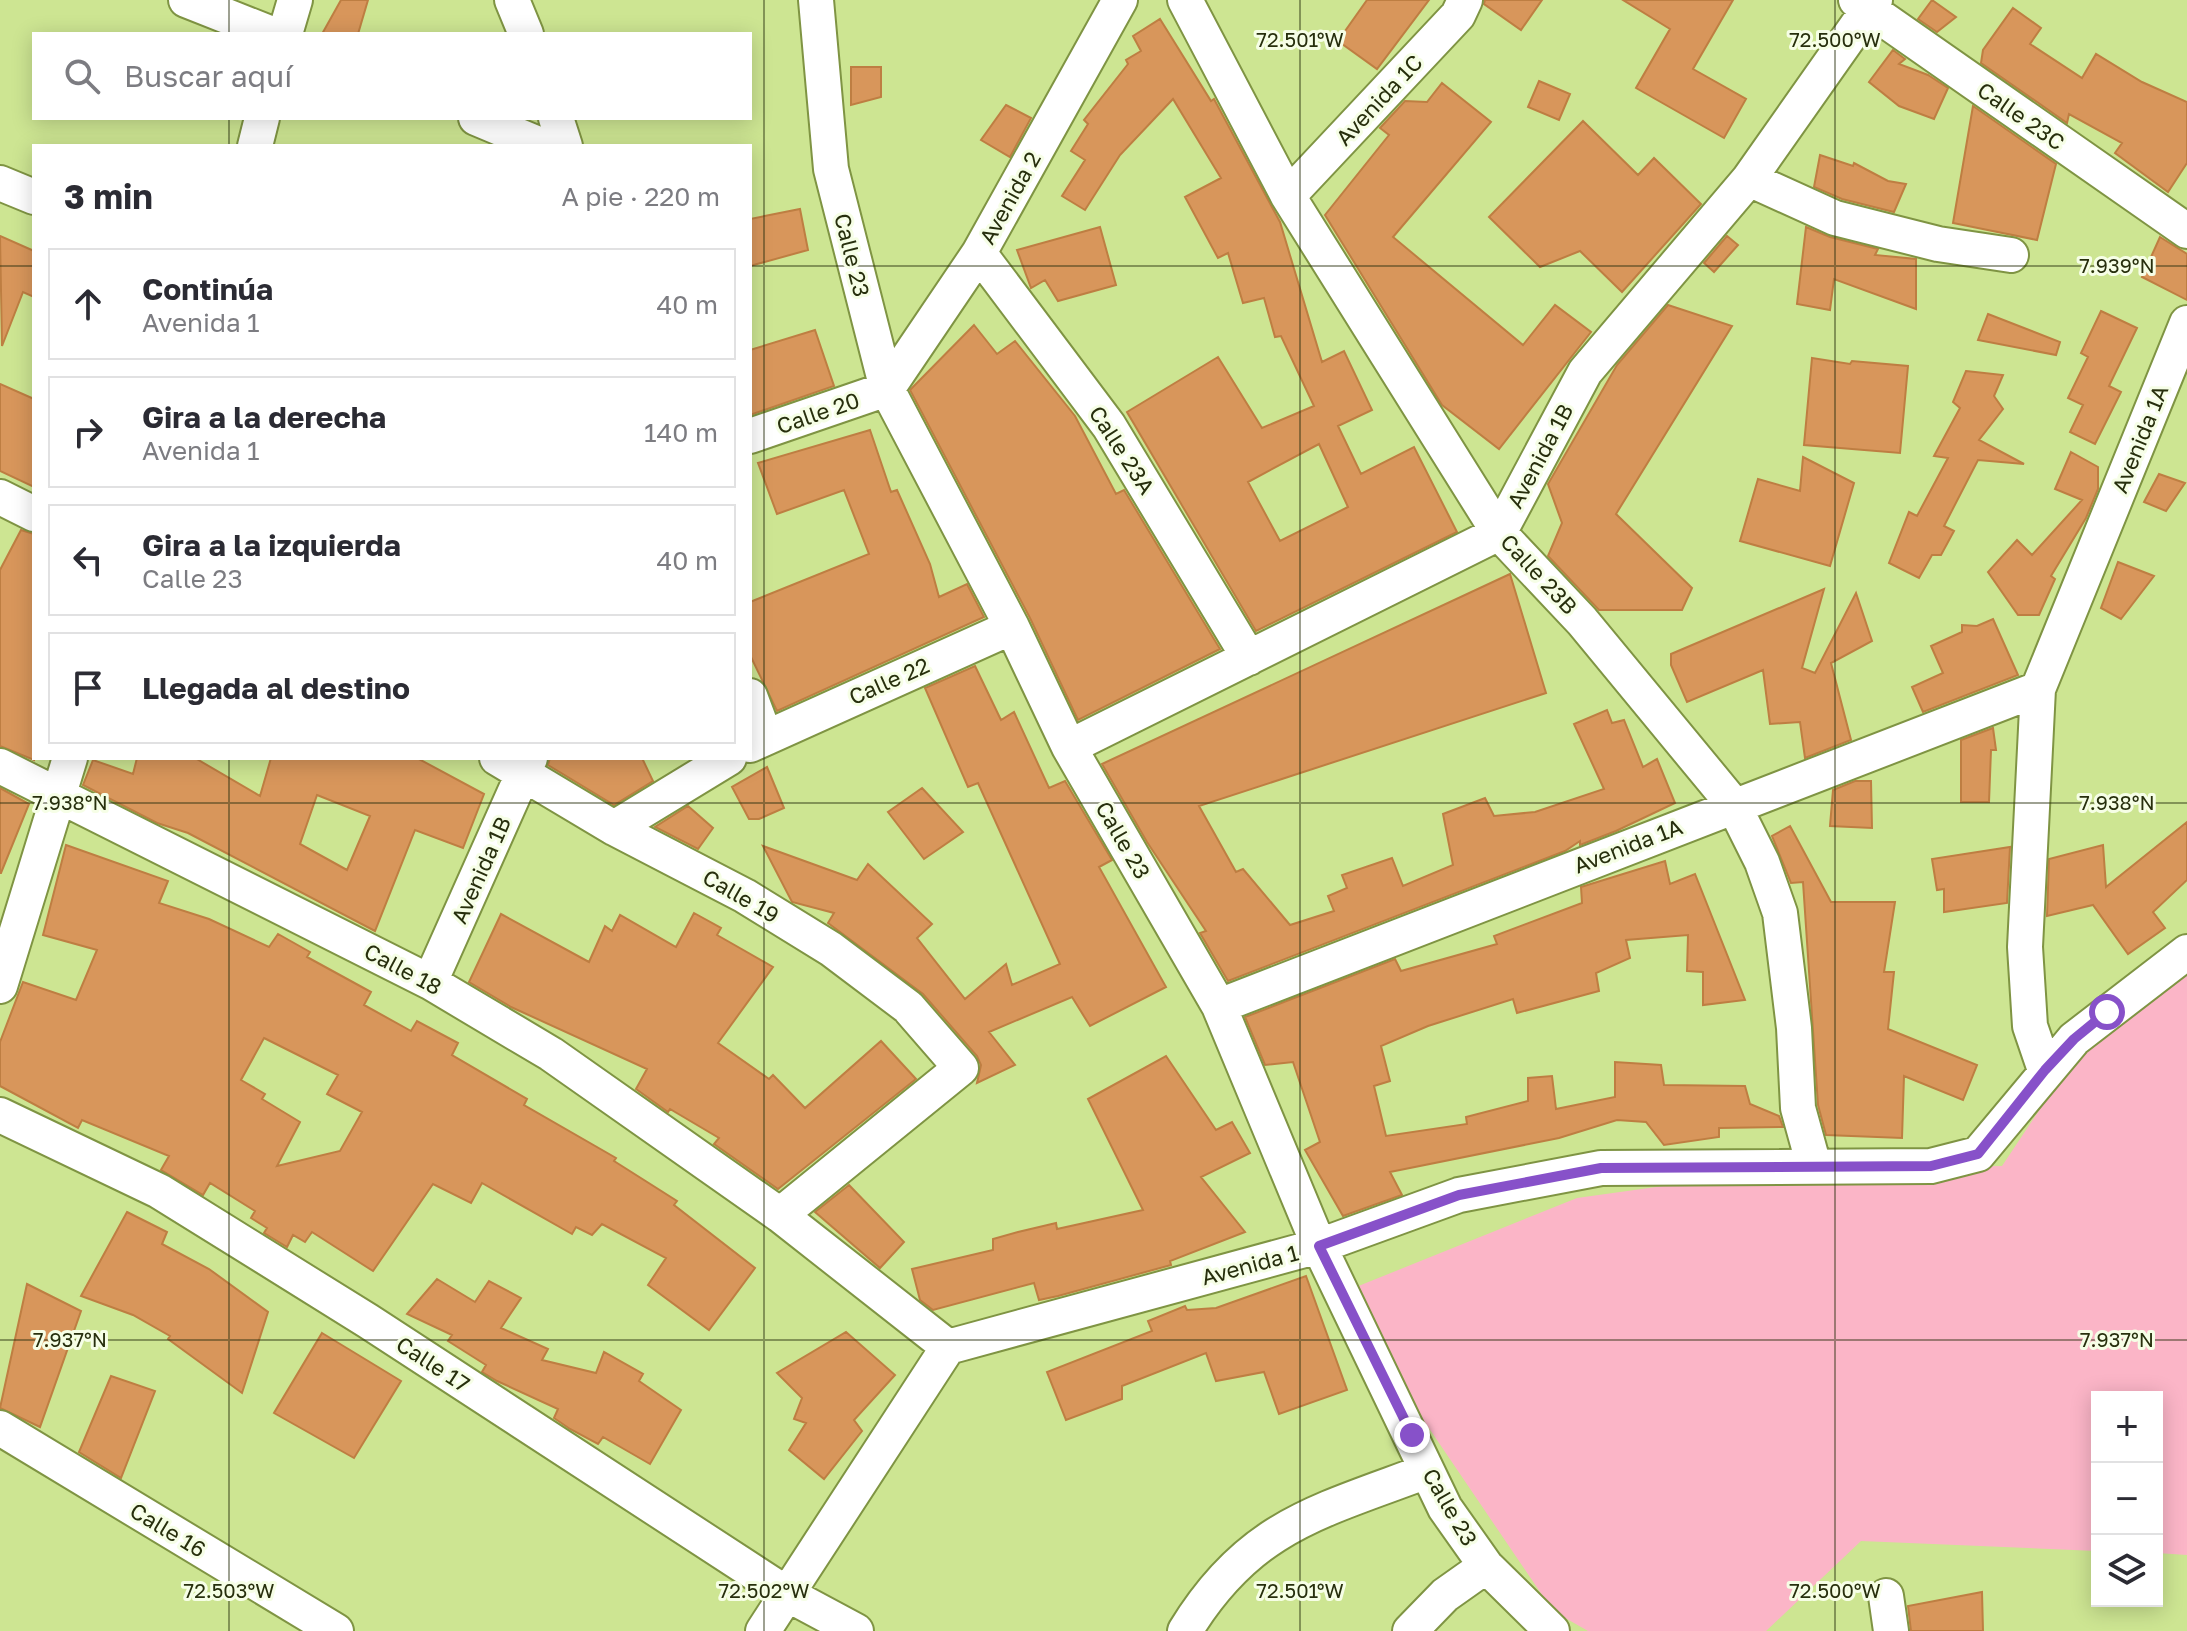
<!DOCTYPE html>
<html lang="es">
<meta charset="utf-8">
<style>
:root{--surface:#fff;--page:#f7f7f7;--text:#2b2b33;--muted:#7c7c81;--line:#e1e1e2}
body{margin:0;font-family:"Golos Text",sans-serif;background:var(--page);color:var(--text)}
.controls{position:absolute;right:24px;bottom:24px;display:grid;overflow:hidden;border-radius:0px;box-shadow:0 4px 20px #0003}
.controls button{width:72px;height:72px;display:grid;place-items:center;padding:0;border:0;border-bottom:2px solid var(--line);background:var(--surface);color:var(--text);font:40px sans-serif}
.stop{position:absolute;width:24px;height:24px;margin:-18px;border:6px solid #8751c9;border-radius:50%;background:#fff}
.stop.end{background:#8751c9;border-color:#fff;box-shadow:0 2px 8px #0008}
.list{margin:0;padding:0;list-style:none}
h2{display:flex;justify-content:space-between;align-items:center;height:104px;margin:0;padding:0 32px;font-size:34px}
h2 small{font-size:26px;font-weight:400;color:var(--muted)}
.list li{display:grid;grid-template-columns:52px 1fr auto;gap:24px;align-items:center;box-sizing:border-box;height:112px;margin:0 16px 16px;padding:0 16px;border:2px solid var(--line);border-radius:0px}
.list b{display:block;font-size:30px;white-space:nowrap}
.list p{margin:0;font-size:26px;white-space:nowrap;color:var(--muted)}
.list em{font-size:26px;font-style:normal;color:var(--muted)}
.icon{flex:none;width:44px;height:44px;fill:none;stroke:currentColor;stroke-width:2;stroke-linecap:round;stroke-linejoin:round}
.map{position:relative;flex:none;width:2187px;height:1631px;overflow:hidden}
.search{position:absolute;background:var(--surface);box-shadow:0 4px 20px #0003;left:32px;top:32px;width:720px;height:88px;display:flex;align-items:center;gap:20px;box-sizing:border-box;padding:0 28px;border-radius:0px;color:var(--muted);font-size:30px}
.panel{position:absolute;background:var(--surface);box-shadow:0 4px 20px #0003;left:32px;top:144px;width:720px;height:616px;border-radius:0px}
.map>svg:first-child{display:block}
.green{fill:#fbb5c7}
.building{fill:#d8965b;stroke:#be7e42;stroke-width:2;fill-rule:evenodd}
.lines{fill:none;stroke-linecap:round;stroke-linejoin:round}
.minor-casing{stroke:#7f9443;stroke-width:38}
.minor{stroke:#fff;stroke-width:34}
.route{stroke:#8751c9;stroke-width:10}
.ticks{fill:none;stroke:#272f0d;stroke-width:2;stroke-opacity:0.45}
.labels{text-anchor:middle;stroke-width:6;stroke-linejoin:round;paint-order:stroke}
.street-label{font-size:22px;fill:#272f0d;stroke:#f6fee6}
.ticks-label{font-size:20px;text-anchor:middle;fill:#272f0d;stroke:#f6fee6;stroke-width:6;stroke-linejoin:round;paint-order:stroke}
</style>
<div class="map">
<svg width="2187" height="1631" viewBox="0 0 2187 1631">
<rect width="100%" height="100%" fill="#cde592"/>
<path class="green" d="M2187 973V1555L2157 1553V1397H2097V1551L1861 1541 1766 1631H1588L1553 1611 1420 1415 1356 1287 1577 1198 1778 1170 2002 1166 2076 1055Z"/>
<path class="building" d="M341 0H368L358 34H322Z
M1367 0H1429L1377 69 1338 41Z
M1485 0H1542L1521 30 1484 4Z
M1623 0H1733L1693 69 1746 99 1724 138 1636 88 1670 29Z
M1932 0 1956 17 1937 32 1918 19Z
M2013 8 2041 28 2030 44 2082 78 2096 54 2142 82 2187 102V163L2168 192 2115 153 2122 143 2069 114 2067 123 1981 63 1983 50Z
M1160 19 1211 101 1214 99 1280 222 1322 362 1344 351 1372 410 1338 426 1361 474 1414 447 1457 532 1256 631 1127 412 1218 357 1262 428 1314 406 1281 336 1275 337 1264 298 1243 303 1228 253 1218 258 1185 197 1221 178 1173 99 1120 155 1085 210 1062 196 1085 160 1071 151 1088 124 1084 120 1128 64 1126 60 1141 51 1133 36ZM1319 444 1348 507 1280 541 1248 482Z
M1893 50 1905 59 1899 64 1928 75 1948 88 1934 119 1899 106 1869 82Z
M851 67H881V97L851 105Z
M1539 81 1570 94 1559 120 1528 107Z
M1442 83 1491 122 1393 237 1523 345 1555 305 1591 332 1499 449 1442 405 1325 215 1389 135 1380 128 1405 101 1427 102Z
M1006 105 1031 118 1010 157 981 140Z
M1973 106 2056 164 2037 240 1953 223Z
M1583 121 1638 175 1654 158 1701 204 1622 292 1580 251 1540 267 1489 217Z
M1820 155 1853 166 1854 163 1888 181 1906 184 1894 212 1842 199 1814 187Z
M800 209 808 250 750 266V219Z
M1100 227 1116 285 1058 301 1045 280 1031 288 1017 250Z
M1806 227 1830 237 1878 249 1875 255 1916 259V309L1834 279 1830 310 1797 304Z
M0 236 34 251V297L23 292 2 346Z
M1727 236 1738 245 1714 272 1704 263Z
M2160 237 2187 254V300L2142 277Z
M1668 305 1732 326 1616 514 1692 588 1682 610H1599L1548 556 1562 523 1548 484 1617 365Z
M2101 311 2137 328 2109 386 2121 392 2095 444 2070 432 2083 405 2068 398 2088 357 2081 353Z
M1988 314 2060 342 2056 355 1978 340Z
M974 325 997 354 1015 341 1075 416 1116 494 1124 490 1220 649 1078 720 1030 618 910 390Z
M815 330 834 386 750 415V350Z
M1812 358 1850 364 1852 361 1908 366 1900 453 1804 445Z
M1966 371 2003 375 1994 396 2003 409 1979 440 2024 464 1978 460 1944 526 1954 531 1941 555H1932L1919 578 1889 563 1909 512 1917 516 1948 458 1934 456 1960 408 1953 402Z
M0 384 34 399V487L0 471Z
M870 430 891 492 897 490 930 564 939 597 967 584 984 617 777 711 750 655V602L869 554 844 490 777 514 758 463Z
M2071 452 2098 467V489L2086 518 2051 576 2055 579 2039 615H2018L1988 572 2017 540 2032 555 2082 500 2055 489Z
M1803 457 1854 483 1830 566 1740 541 1758 479 1800 491Z
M2159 474 2185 483 2166 511 2144 502Z
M21 530 34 534V760L0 746V570Z
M2118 562 2154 576 2121 619 2101 608Z
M1510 574 1546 693 1199 806 1236 872 1243 869 1290 925 1334 911 1328 896 1347 888 1342 875 1392 858 1403 886 1453 865 1443 814 1485 798 1494 816 1535 812 1604 789 1574 724 1607 710 1612 723 1624 720 1643 767 1657 759 1675 803 1616 831 1580 845V841L1565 851 1228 981 1200 933 1206 931 1147 842 1102 764Z
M1824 589 1802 668 1815 673 1856 593 1872 641 1831 663 1851 740 1805 758 1800 722 1770 724 1763 670 1687 702 1671 665V654Z
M1993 619 2018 675 1923 712 1912 687 1943 673 1931 646 1962 632V625L1977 626Z
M975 666 1001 720 1014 712 1049 788 1065 781 1112 860 1099 867 1166 987 1090 1026 1072 997 989 1032 1015 1065 977 1083 981 1065 977 1056 923 994 828 923 834 913 792 902 763 846 857 880 868 864 932 924 917 938 965 999 1006 964 1012 985 1060 964 978 783 968 787 925 688Z
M1993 728 1996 750H1991L1989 802H1961V740Z
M137 758H195L260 796 271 758H417L484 794 463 848 415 830 375 931 188 833 157 823 83 785 93 760 133 774ZM317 795 370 816 347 870 300 844Z
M550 758H642L653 781 614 805 548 765Z
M767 767 784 808 759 819H749L732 787Z
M1855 781H1871L1872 828 1830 826 1833 790Z
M0 788 29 804 1 873H0Z
M922 788 963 832 924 859 888 812Z
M688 806 713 828 698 849 655 827Z
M2187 822V880L2153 912 2165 928 2128 954 2093 905 2047 916 2049 859 2103 845 2106 887Z
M1790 826 1831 902H1895L1884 972H1894L1888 1029 1977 1065 1963 1100 1904 1076 1902 1138 1826 1135 1818 1105 1803 882 1791 883 1772 836Z
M66 845 168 881 159 903 209 919 269 947 278 934 310 952 307 957 371 992 364 1005 411 1031 417 1021 458 1043 452 1055 527 1099 524 1105 616 1158 614 1161 677 1201 674 1205 755 1268 709 1330 648 1285 666 1258 602 1224 592 1235 576 1227 572 1234 482 1183 471 1203 433 1184 373 1271 312 1232 305 1242 293 1235 287 1247 264 1233 267 1228 251 1218 255 1211 210 1183 203 1195 161 1170 169 1156 82 1120 78 1128 0 1086V1042L23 982 76 1000 97 950 43 935ZM264 1038 338 1075 327 1094 362 1112 340 1151 277 1166 300 1122 262 1099 265 1094 241 1080Z
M2010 847 2007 903 1944 912V889L1937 890 1932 859Z
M1665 861 1670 884 1695 874 1745 1000 1703 1005V972L1687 971 1688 935 1626 940 1630 958 1596 973 1599 991 1517 1013 1513 999 1428 1026 1381 1046 1390 1081 1374 1086 1386 1136 1467 1124 1466 1117 1528 1101V1078L1552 1076 1556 1109 1615 1097V1062L1661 1065 1664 1085 1745 1086 1750 1104 1779 1116 1783 1127 1719 1128V1137L1664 1145 1646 1122 1617 1120 1559 1138 1390 1172 1402 1195 1343 1216 1305 1150 1320 1142 1293 1062 1265 1065 1245 1017 1395 959 1401 971 1497 944 1494 936 1582 903 1581 887Z
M694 913 721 928 717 935 773 967 718 1043 769 1079 773 1075 805 1108 881 1041 916 1079 778 1189 714 1144 719 1138 670 1109 668 1112 636 1089 647 1069 511 1007 469 982 501 914 589 962 605 926 612 931 620 915 676 947Z
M1166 1056 1216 1130 1232 1122 1250 1153 1201 1177 1245 1232 1170 1261 1171 1265 1058 1296 1039 1300 1034 1283 933 1310 920 1300 912 1269 993 1250V1239L1018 1232 1056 1223 1057 1229 1143 1210 1088 1099Z
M849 1185 904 1242 880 1268 815 1212Z
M127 1212 167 1232 162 1244 209 1269 268 1312 242 1393 168 1339 170 1336 133 1315 81 1296Z
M1306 1276 1347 1390 1279 1414 1264 1372 1216 1381 1206 1353 1122 1386V1399L1066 1420 1047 1372 1152 1331 1148 1321 1185 1306 1187 1310 1216 1308Z
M437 1279 475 1302 489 1281 521 1298 501 1328 548 1349 542 1360 596 1373 604 1352 643 1374 639 1381 681 1410 650 1464 603 1437 598 1444 570 1429 554 1418 558 1409 497 1381 482 1372 486 1365 448 1341 452 1335 407 1314Z
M27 1284 81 1311 40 1427 0 1408Z
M846 1332 895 1375 854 1420 862 1431 824 1479 789 1450 806 1423 794 1419 802 1398 777 1373Z
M322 1333 401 1381 354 1458 274 1413Z
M111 1376 155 1391 121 1478 79 1452Z
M1982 1592 1983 1631H1911L1908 1606Z"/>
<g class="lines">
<g class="minor-casing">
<path id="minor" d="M186 0 272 34
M512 0 526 34
M816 0 831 169 887 389 1012 627 1069 747 1219 1006 1319 1246 1445 1508 1486 1566 1552 1631
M1185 0 1288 196 1499 533 1582 621 1733 804 1762 862 1780 913 1794 1028 1798 1108 1814 1166
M1856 0 2187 231
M285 34 295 0
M476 118 543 146
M556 118 565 146
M255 146 262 118
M1749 179 1835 218 1938 244 2011 255
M0 183 34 197
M1288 196 1458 15 1465 0
M979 253 1109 426 1249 658
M750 436 887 389 979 253 1120 0
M0 497 34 514
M750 696 765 736
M750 745 1012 627
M1069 747 1499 533 1585 372 1749 179 1875 0
M497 758 614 828 745 896 831 949 908 1007 961 1068 780 1215
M0 766 430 982 551 1054 780 1215 948 1347
M614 828 729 758
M430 982 530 758
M0 986 70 758
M1219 1006 2038 689
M2045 1070 2030 1026 2025 947 2038 689 2187 323
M0 1115 159 1191 368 1321 787 1594 856 1631
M0 1428 336 1631
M1886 1596 1891 1631
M763 1631 948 1347 1319 1246 1459 1195 1601 1168 1931 1166 1978 1154 2074 1039 2187 952
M1185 1631C1249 1526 1318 1512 1427 1471
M1410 1631 1445 1595 1486 1566"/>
</g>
<use href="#minor" class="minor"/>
</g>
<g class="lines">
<path class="route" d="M1412 1435 1319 1246 1459 1195 1601 1168 1931 1166 1978 1154 2045 1070 2074 1039 2107 1012"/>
</g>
<path class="ticks" d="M229 0V34M764 0V1631M1300 0V1631M1835 0V1631M229 118V146M0 266H34M750 266H2187M229 758V1631M0 803H2187M0 1340H2187"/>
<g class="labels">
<g class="street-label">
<text transform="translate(1379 100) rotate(-47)" y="8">Avenida 1C</text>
<text transform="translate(2021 116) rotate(35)" y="8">Calle 23C</text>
<text transform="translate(1010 198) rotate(-61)" y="8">Avenida 2</text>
<text transform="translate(852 255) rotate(76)" y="8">Calle 23</text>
<text transform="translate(818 413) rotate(-19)" y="8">Calle 20</text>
<text transform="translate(2140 439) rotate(-68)" y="8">Avenida 1A</text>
<text transform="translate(1122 450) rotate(57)" y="8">Calle 23A</text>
<text transform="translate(1540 456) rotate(-62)" y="8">Avenida 1B</text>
<text transform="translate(1539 574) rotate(47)" y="8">Calle 23B</text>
<text transform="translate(889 681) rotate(-24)" y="8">Calle 22</text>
<text transform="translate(1123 840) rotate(60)" y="8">Calle 23</text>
<text transform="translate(1628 846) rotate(-21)" y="8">Avenida 1A</text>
<text transform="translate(481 870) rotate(-66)" y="8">Avenida 1B</text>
<text transform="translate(741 896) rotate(30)" y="8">Calle 19</text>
<text transform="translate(403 969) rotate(28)" y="8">Calle 18</text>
<text transform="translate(1250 1265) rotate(-15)" y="8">Avenida 1</text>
<text transform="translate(433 1364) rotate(33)" y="8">Calle 17</text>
<text transform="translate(1450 1507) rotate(60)" y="8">Calle 23</text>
<text transform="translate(168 1530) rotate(31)" y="8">Calle 16</text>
</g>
</g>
<g class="ticks-label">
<text x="1300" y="47">72.501°W</text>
<text x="1835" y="47">72.500°W</text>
<text x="2117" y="273">7.939°N</text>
<text x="70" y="810">7.938°N</text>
<text x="2117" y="810">7.938°N</text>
<text x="70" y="1347">7.937°N</text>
<text x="2117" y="1347">7.937°N</text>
<text x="229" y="1598">72.503°W</text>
<text x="764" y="1598">72.502°W</text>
<text x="1300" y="1598">72.501°W</text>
<text x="1835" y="1598">72.500°W</text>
</g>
</svg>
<div class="controls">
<button>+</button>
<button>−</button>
<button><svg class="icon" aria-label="layers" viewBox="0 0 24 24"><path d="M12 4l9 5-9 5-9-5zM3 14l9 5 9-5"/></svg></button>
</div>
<div class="stop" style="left:2107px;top:1012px"></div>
<div class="stop end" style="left:1412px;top:1435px"></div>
<div class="search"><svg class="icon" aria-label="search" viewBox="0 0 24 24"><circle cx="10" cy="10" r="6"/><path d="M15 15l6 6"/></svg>Buscar aquí</div>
<section class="panel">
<h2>3 min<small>A pie · 220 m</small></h2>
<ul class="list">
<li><svg class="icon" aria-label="ahead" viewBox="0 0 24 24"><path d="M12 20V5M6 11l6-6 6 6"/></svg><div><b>Continúa</b><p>Avenida 1</p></div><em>40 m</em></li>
<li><svg class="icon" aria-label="right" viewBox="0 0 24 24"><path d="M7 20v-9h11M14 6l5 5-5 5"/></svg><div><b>Gira a la derecha</b><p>Avenida 1</p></div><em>140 m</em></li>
<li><svg class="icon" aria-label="left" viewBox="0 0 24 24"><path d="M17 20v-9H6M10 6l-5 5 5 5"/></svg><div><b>Gira a la izquierda</b><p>Calle 23</p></div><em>40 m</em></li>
<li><svg class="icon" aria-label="arrive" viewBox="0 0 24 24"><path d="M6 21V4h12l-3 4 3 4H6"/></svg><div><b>Llegada al destino</b></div></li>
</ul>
</section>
</div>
